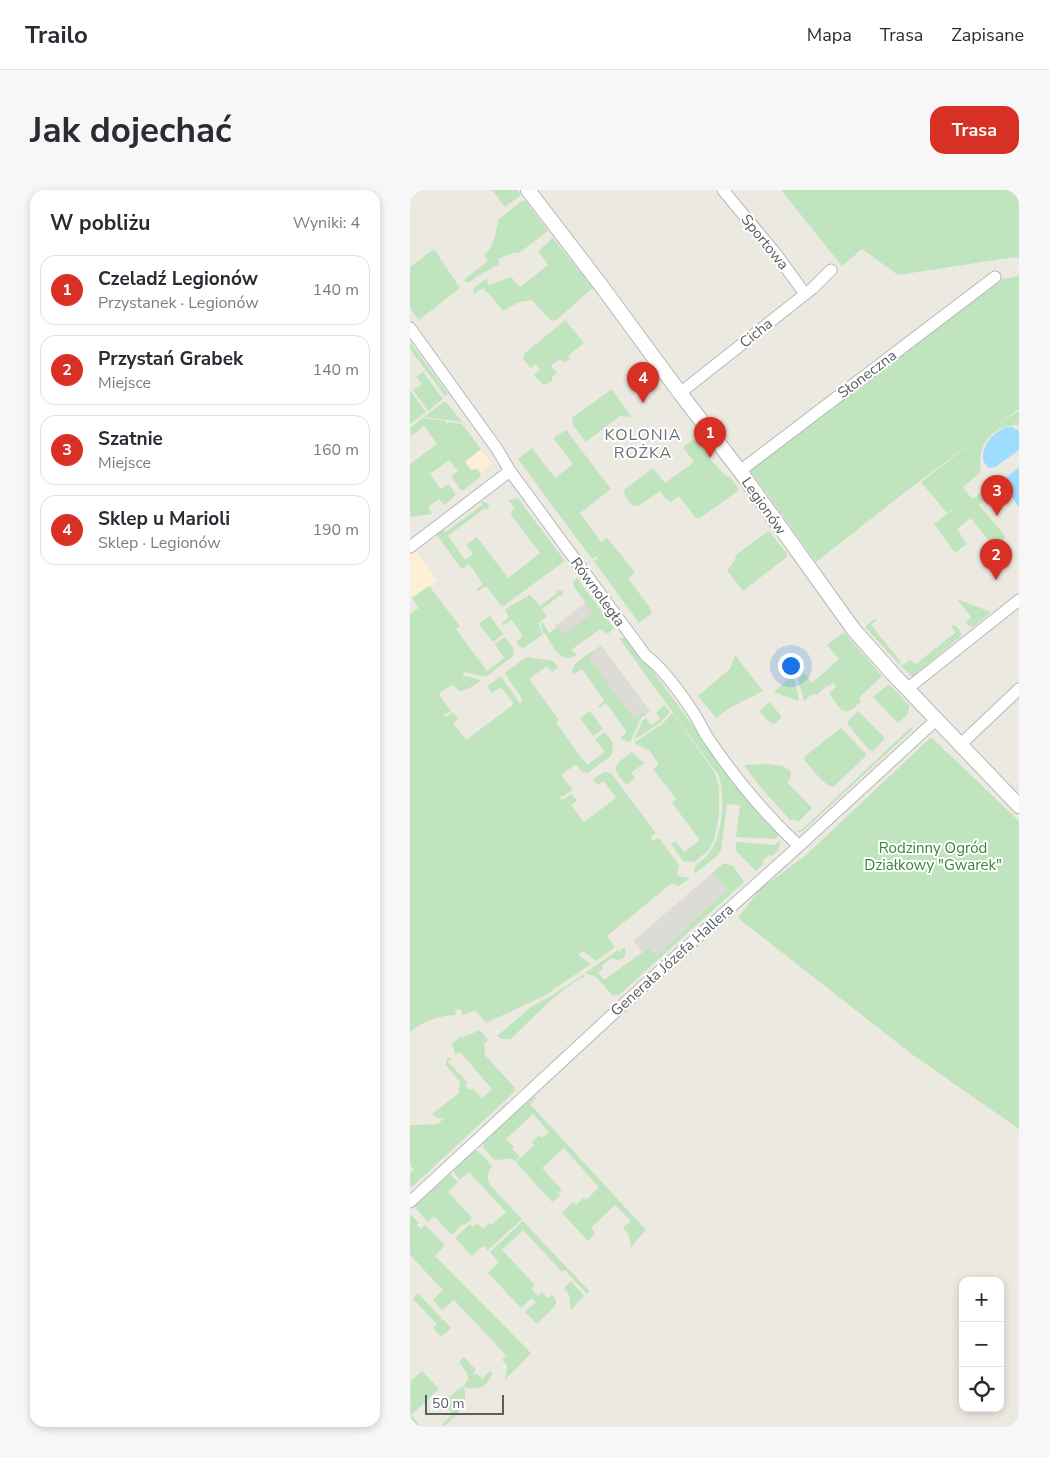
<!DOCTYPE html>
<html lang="pl">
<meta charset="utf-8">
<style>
:root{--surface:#fff;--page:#f7f7f7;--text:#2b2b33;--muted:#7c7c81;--line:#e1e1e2;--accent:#d93025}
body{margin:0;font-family:"Nunito Sans",sans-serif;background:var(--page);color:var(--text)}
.controls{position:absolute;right:15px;bottom:15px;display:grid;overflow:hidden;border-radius:10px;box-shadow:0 2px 8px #0003}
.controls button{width:45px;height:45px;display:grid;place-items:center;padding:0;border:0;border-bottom:1px solid var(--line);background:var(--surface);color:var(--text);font:25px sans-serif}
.scale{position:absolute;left:15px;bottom:12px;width:79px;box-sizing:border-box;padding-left:5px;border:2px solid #595e62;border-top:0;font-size:14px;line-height:18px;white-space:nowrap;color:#595e62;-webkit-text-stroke:4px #fff;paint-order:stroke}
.you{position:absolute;left:380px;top:475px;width:18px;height:18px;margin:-12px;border:4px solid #fff;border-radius:50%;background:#1a73e8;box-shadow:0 0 0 8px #1a73e833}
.badge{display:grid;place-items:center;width:32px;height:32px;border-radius:50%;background:var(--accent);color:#fff;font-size:16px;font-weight:700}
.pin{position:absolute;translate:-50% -41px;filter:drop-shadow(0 1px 2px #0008)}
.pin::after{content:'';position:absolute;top:26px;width:18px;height:15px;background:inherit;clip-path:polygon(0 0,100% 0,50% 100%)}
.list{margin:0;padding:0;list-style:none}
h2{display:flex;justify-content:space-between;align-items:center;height:65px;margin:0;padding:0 20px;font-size:21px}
h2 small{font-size:16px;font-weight:400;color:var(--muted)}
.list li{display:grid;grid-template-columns:32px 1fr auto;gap:15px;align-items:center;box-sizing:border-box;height:70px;margin:0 10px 10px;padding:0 10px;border:1px solid var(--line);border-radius:15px}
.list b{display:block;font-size:19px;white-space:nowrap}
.list p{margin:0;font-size:16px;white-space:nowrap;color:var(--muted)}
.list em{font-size:16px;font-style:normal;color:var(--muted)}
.icon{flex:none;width:28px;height:28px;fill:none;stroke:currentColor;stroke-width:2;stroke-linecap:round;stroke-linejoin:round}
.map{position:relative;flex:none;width:609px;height:1237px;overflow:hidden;border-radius:15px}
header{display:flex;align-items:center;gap:30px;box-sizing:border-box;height:70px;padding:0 25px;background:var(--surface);border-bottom:1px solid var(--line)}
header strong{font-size:24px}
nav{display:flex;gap:28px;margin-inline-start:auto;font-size:18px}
.intro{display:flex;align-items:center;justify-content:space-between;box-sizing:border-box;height:120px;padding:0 30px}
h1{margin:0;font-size:35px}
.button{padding:12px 22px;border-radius:15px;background:var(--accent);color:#fff;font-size:18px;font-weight:700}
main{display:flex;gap:30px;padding:0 30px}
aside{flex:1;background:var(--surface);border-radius:15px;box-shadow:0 2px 8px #0003}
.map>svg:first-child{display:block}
.commercial{fill:#fdf0d5}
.industrial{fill:#dddbd5}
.green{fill:#c0e4bd}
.water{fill:#9fddff}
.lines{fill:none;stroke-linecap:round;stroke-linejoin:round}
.minor-casing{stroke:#b4b8bc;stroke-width:13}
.tertiary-casing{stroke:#b4b8bc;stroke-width:16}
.minor{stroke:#fff;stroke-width:11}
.tertiary{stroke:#fff;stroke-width:14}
.labels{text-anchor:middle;stroke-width:4;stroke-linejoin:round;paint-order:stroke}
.street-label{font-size:15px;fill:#595e62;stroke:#fff}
.park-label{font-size:15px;fill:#388535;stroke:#fff}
.neighbourhood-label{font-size:16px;letter-spacing:1px;fill:#6a7074;stroke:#fff}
</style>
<header>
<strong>Trailo</strong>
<nav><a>Mapa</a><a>Trasa</a><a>Zapisane</a></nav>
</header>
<div class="intro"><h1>Jak dojechać</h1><a class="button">Trasa</a></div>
<main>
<aside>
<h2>W pobliżu<small>Wyniki: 4</small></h2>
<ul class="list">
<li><span class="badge">1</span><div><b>Czeladź Legionów</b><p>Przystanek · Legionów</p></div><em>140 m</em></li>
<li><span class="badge">2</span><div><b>Przystań Grabek</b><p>Miejsce</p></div><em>140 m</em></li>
<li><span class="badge">3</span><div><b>Szatnie</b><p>Miejsce</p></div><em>160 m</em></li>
<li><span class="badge">4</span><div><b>Sklep u Marioli</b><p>Sklep · Legionów</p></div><em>190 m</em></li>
</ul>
</aside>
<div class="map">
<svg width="609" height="1237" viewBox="0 0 609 1237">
<rect width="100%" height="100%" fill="#ece9e1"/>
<path class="commercial" d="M68 256 82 274 63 289 49 271Z
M6 361 27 390 2 408 0 405V365Z"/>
<path class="industrial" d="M178 411 187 423 154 448 145 436Z
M191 455 240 521 220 536 171 470Z
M307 679 323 694 241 771 223 751Z"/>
<path class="green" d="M82 0H108L111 5 95 17Z
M371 0H609V68L605 67 488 85 452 59 432 76Z
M115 10 138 41 109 63H103L88 69 89 75 83 77 59 92H55L54 90 56 88 78 71 74 65C84 56 86 44 88 30L112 11Z
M143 48 183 98 145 131 140 130 122 110 109 112 93 121 78 102 77 103 73 98 64 104 63 101 64 98 77 88 79 95 101 87 110 97 138 75 128 61Z
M24 59 50 98 9 130 0 119V77Z
M609 86V219L586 235 609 221V235C582 235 566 255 571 282L553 297 562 309 575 301 579 306 569 315 595 346 594 350 584 358 561 328 547 339 557 354 545 363 524 334 545 318 537 323 511 292 571 246 508 292 406 372 340 280 561 110 593 89Z
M155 130 174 153 158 166 160 169 154 173 150 169 141 176 147 183 142 187V191L137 194 133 195 124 185 130 179 126 174 121 178 113 169 114 164Z
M0 152 38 204 35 206 0 159Z
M13 182 33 209 18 221 3 200 12 194 6 187Z
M202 199 221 227 210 226 176 252 163 235 162 228Z
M0 200 16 222 0 234Z
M35 211 52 232 14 227Z
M13 228 36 231V233L38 234 39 232 52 234 71 259 55 272 61 280 67 279 71 284 70 287 54 300H51L42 288V286L48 281 39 270 20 284 31 299 38 294 39 295 45 303V306L34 315 29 309 18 317 22 324 0 327V274L27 254 14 236 1 246 0 238Z
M156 240 201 299 170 323 191 352 197 348 225 382 218 388 240 418 242 423 229 433 184 371 188 368 186 366 182 369 108 269 122 258 145 288 163 274 143 248Z
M287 247 297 261V266L316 286 320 287 329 299 328 301 290 328H286L269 306 261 312 256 309 250 301 228 316 222 315 214 304 215 299 243 278 255 293 284 272 273 257Z
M108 308 155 371 92 417 76 396 68 401 67 399 73 394 59 374 52 379 26 344 33 340 36 342 72 315 71 311 77 313 79 315 78 320 75 318 38 346 55 370 63 364 56 355 67 347 98 388 130 363 102 326 101 322 105 319 98 310Z
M359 341 377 364V367L333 401 317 380 324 372 327 364Z
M167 388 204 438 198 444 190 439 161 460 167 465C150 475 143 456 135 443L133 444 131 434 132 432 139 443 148 437 154 444 183 423 164 397 163 391Z
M19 396 50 436 46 439 77 481 94 468 85 454 95 447 104 459 103 466 76 487 55 482 52 485 70 490V491C64 495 57 501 49 501L42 495 32 501 29 505 41 521 34 525 35 527 43 522 48 529 43 533 56 550 104 514 91 497 82 503 77 496 90 487H91L110 513 113 510 95 484 96 482 117 467 143 471 148 477 142 482 137 476 119 489 149 530 146 533 177 575 195 562 185 549 195 542 203 553 202 565 178 583 172 582 166 574 151 585 163 600 152 607 149 606 152 610 162 604 167 611 161 615 174 632 206 608 194 591 188 595 183 589 194 582 201 583 246 643 241 647 243 651 249 648 269 675 267 686 280 688 269 696 262 693 197 746 205 757 186 771 173 761 168 765 181 774 134 806 76 833 65 820 53 825 50 819 45 820 46 825C30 825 12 832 0 842V424L9 418 2 408Z
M146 399 153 401V407L150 405 132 419 137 426 129 433 132 445 114 458 109 456 106 452 113 446 102 430 94 435 92 433 99 427 95 420 100 416 120 405 130 416 148 402Z
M547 409 581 422 563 437 558 435 556 432 561 427Z
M80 426 93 444 83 452 69 434Z
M464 429 467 430 461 435 491 472 489 474 455 437Z
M542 435C547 435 551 441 551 446L502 487 491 476 500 470 506 474 546 442 541 436Z
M434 442 472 486 449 508 451 511C443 519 437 527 428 516 425 512 421 507 419 503L426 497 423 493 419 496 418 495 406 505 404 503 394 511 388 489 394 483 402 493 429 469 417 455Z
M209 448H217L220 450 317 582 369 645 365 649 326 647 330 615 317 614 311 660 307 666 284 684 285 676C291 671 298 666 302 659 313 642 315 605 309 586Z
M181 462H186L179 468 224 529 232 523 236 525 231 528 220 553 211 549V547L217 542 196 513 189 518 188 517 194 510 172 479 165 484 162 482C163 472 174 467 181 462Z
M325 465 353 501 321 517 306 528 288 506 320 479Z
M383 484 389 510 388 511 364 502Z
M479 494 499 515 498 524 488 533 463 507Z
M360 512 371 526 370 529 364 534 358 531 349 521Z
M255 515 260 522 250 533 224 550 233 530 236 528 241 535 250 529 246 522Z
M180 521 193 539 183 546 170 528Z
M448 521 475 548 463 561 459 560 438 535 437 532Z
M263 523 305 583 309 598V624L304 650 298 661 284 672 273 671 261 654 265 651 274 662 290 650 262 613 266 609 243 579 249 574 239 560 224 553 252 534Z
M431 538 456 564 455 567 423 597C412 594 403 579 395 571L394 567Z
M502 538 503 539 393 641 390 642 386 640H391L395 637 499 539Z
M521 547 609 631V939L503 865 328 728 350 699 395 666Z
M222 562 234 573 221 583 225 588 216 595 206 581V576L210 571Z
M358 574 373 576 381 581V586L377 592 402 618 388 632 383 629 381 631 352 599 334 575Z
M370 650 369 660 362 666 360 664 352 672 354 674 346 681 326 661V652L365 655Z
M314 673 323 676 334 692 209 805H202L186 787 175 783 208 760 209 762 214 757 216 761 214 768 208 770 202 768 192 775 193 778 188 783 194 790 238 758 246 766 318 699 302 683Z
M173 785 177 786C160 789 115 835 101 849H92L87 846 121 817 142 805Z
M70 840 78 850 74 854 75 865 105 898V901L2 997 0 996V983L4 980 0 975V935L28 934 34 928H27L22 924 49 903 50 892 35 874 37 872 36 870 39 867 42 868 38 872 58 893 55 896 59 900 62 898 72 908 82 899 50 862 45 864 42 854 51 846 52 848Z
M124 907H127L120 914 236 1040 220 1058C221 1049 220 1045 213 1038L221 1031 205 1015 181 1038 185 1043 178 1051 152 1023 163 1012 166 1015 173 1008 176 1010 189 997 154 958 132 978 152 1000 148 1003 150 1006 142 1012 106 972 124 955 122 952 129 945 132 948 139 942 123 924 96 949 104 957 102 959 110 967 105 971 100 968C82 972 85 970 73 957V952Z
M64 961H68L82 976C77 983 77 988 80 995L112 1029 78 1060 73 1056 62 1066 45 1048 60 1034 63 1037 67 1033 73 1039 80 1033 82 1035 96 1022 59 982 50 990 44 983V980Z
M40 984 48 992 38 1002 62 1028 55 1035 53 1034 42 1045 24 1026 18 1032 5 1017 6 1015Z
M0 1024 9 1033 7 1035 11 1039 15 1035 35 1055 25 1066 121 1163 95 1190 97 1175 92 1170 96 1165 44 1110 32 1120 23 1110 33 1100 0 1065Z
M113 1031 179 1101 177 1104 155 1080 152 1082 113 1040 92 1060 125 1095 121 1099 128 1106 132 1102 138 1108 142 1105C144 1107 146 1109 146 1112 146 1117 131 1130 127 1134L115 1122 126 1112 122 1108 111 1118 78 1083 89 1072 80 1062Z
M161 1091 174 1106 161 1120 159 1105 154 1098Z
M8 1103 31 1128V1130H34L41 1138 31 1147 23 1138 27 1134 3 1109Z
M54 1167 66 1180 63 1183 65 1185 67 1184 72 1189 80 1181 82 1183C77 1199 68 1200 54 1197 59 1216 48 1222 36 1235H33L32 1234 43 1224 33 1213 47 1200 53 1197 58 1190 57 1183 49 1172Z
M12 1181 29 1199 17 1210 18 1212 16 1215 14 1213 1 1225 11 1237H1L0 1196 2 1194 0 1192Z"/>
<path class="water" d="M598 237H602L609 241V260L585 277 579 278C563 266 582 240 598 237Z
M608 278 609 279V317L590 292Z"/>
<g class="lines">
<g class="minor-casing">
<path id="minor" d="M313 0 366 64 395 104
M0 138 87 259 100 281 236 466C254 479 272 505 285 525 290 533 294 543 300 551 325 588 356 625 389 656
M270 203 403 98 421 80
M330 281 585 87
M0 357 100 281
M497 499 609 410
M550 555 609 499
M0 1012 242 788 389 656 526 530"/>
</g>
<g class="tertiary-casing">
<path id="tertiary" d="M118 0 190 94 270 203 330 281 444 440 483 484 609 616"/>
</g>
<use href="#minor" class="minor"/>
<use href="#tertiary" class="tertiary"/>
</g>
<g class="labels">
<g class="street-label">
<text transform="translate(355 52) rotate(51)" y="5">Sportowa</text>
<text transform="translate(346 143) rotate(-39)" y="5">Cicha</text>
<text transform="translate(457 184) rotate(-37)" y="5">Słoneczna</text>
<text transform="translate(354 316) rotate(55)" y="5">Legionów</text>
<text transform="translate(188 402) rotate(54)" y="5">Równoległa</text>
<text transform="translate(262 770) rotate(-42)" y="5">Generała Józefa Hallera</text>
</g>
<g class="park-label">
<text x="523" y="663">Rodzinny Ogród<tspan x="523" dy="17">Działkowy "Gwarek"</tspan></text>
</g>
<g class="neighbourhood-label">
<text x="233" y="250">KOLONIA<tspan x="233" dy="18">ROŻKA</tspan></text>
</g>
</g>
</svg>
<div class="controls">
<button>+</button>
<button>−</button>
<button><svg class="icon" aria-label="locate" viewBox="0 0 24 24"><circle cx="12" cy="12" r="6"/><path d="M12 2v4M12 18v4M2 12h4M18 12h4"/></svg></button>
</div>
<div class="scale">50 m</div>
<div class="you"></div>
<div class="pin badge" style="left:300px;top:268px">1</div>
<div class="pin badge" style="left:586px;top:390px">2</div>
<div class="pin badge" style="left:587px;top:326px">3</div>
<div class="pin badge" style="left:233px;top:213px">4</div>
</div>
</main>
